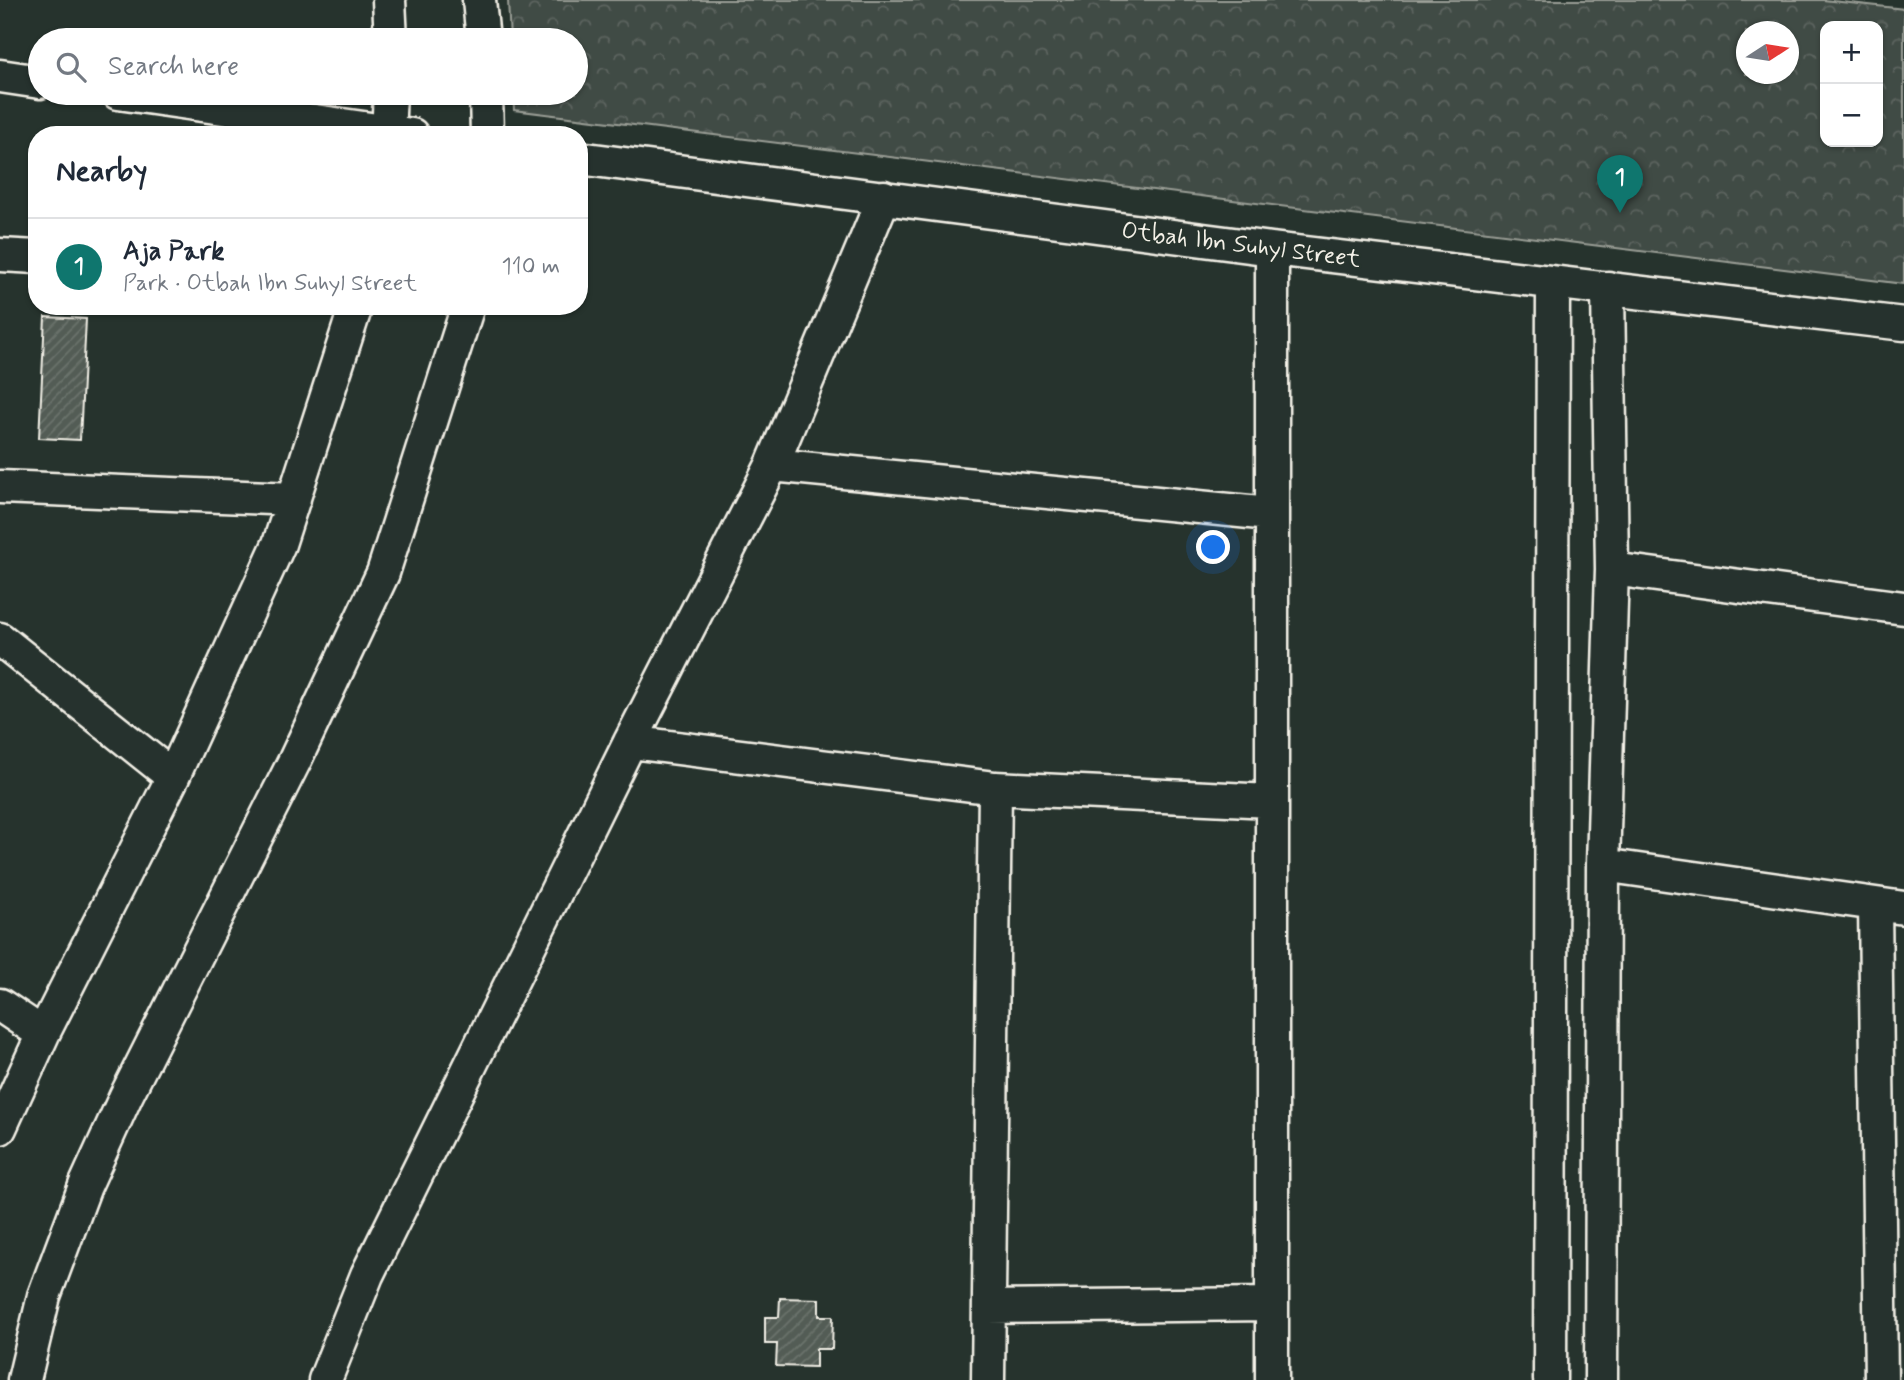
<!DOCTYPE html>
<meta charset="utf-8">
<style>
:root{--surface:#fff;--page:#f2f2f3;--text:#1f2937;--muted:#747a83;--line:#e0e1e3;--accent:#0f766e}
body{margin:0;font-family:Mynerve,sans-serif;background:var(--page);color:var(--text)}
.controls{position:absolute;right:21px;top:21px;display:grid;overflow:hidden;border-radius:14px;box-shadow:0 2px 5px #0004}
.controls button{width:63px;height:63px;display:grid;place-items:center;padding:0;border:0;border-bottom:2px solid var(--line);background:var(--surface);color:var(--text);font:35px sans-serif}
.compass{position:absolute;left:1736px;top:21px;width:63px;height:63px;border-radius:50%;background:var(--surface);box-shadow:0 2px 5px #0004;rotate:78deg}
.you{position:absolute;left:1214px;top:548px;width:24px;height:24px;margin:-18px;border:5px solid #fff;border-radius:50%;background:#1a73e8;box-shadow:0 0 0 10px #1a73e833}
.badge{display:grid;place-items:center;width:46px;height:46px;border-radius:50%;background:var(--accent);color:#fff;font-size:23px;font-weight:700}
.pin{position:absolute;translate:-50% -58px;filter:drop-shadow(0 2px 4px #0008)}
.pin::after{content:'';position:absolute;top:37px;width:24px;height:21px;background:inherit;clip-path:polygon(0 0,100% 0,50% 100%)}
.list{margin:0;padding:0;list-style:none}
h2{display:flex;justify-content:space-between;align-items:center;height:91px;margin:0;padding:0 28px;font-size:30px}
h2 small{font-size:23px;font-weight:400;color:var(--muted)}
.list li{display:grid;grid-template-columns:46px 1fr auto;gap:21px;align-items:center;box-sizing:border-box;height:98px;padding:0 28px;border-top:2px solid var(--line)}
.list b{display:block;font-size:26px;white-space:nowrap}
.list p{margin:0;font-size:23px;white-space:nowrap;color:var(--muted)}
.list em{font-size:23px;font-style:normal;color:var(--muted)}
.icon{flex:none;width:38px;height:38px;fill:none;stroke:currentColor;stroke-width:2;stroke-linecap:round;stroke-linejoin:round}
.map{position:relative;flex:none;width:1904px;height:1380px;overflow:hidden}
.search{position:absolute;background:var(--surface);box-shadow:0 2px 5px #0004;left:28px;top:28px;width:560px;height:77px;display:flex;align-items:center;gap:18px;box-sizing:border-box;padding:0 24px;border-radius:38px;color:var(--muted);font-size:26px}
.panel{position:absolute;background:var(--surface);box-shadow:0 2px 5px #0004;left:28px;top:126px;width:560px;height:189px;border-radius:28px}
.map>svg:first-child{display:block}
.park{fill:url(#park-crowns);stroke:#9a9e96;stroke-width:2;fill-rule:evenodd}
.building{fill:url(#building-hatch);stroke:#f4f1e8;stroke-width:2}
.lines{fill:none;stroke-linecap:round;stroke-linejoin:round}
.minor-casing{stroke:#f4f1e8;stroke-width:37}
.minor{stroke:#26332d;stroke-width:32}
.labels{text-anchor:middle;stroke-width:5;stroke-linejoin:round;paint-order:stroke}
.street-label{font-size:24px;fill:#f4f1e8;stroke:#26332d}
</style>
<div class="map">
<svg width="1904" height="1380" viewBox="0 0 1904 1380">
<defs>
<pattern id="park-crowns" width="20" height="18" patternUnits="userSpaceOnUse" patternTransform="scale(1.75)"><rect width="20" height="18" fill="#414b45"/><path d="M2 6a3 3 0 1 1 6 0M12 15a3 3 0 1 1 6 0" fill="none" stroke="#5d6560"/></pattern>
<pattern id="building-hatch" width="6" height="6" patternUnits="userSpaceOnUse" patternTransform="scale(1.75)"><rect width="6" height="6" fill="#525c55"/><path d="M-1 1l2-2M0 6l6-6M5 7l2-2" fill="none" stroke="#6c746d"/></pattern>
</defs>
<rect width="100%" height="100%" fill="#26332d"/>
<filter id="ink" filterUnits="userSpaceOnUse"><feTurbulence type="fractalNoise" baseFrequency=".0143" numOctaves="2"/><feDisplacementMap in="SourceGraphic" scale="14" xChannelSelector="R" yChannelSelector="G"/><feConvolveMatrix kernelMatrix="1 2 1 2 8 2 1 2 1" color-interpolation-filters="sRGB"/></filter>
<g filter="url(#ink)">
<path class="park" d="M508 0H1823L1904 9V284L514 110 513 93H576V40H510ZM1825 26H1878V142H1825ZM1746 32H1788V74H1746Z"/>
<path class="building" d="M45 317 86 319 80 440 39 438Z
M780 1298 819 1299V1316H833L832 1349H816V1367L776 1366 777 1344H765V1317H779Z"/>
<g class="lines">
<g class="minor-casing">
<path id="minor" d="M389 0 391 40
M479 0 483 40
M0 76 40 82
M118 93 412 135
M486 93 487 135
M388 135 390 93
M579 158 1272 249 1904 324
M0 255 37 257
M772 465 1270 514
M0 487 294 499
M1612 569 1904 608
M0 639 173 777
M630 742 995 788 1271 801
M1603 865 1904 908
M1875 905 1881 1380
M0 1005 43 1034
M0 1128 43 1034 173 777 279 544 356 306
M989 1307 1272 1304
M24 1380 44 1296 85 1186 126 1096 295 760 383 573 468 306
M325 1380 367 1275 630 742 772 465 884 197
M988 1380 995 788
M1272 1380V249
M1550 1380 1553 283
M1601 1380 1603 865 1612 569 1608 288"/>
</g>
<use href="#minor" class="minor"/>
</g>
</g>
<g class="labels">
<g class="street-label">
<text transform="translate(1241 244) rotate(7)" y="8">Otbah Ibn Suhyl Street</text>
</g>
</g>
</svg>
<div class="controls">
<button>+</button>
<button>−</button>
</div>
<svg class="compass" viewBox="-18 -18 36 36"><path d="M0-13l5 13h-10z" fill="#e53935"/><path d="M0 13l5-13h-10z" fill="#747a83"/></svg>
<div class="you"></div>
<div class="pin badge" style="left:1620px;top:213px">1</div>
<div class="search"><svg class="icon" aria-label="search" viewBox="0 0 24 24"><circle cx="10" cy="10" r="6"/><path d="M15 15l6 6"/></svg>Search here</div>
<section class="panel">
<h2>Nearby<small></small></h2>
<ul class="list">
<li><span class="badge">1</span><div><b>Aja Park</b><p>Park · Otbah Ibn Suhyl Street</p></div><em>110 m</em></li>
</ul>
</section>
</div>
